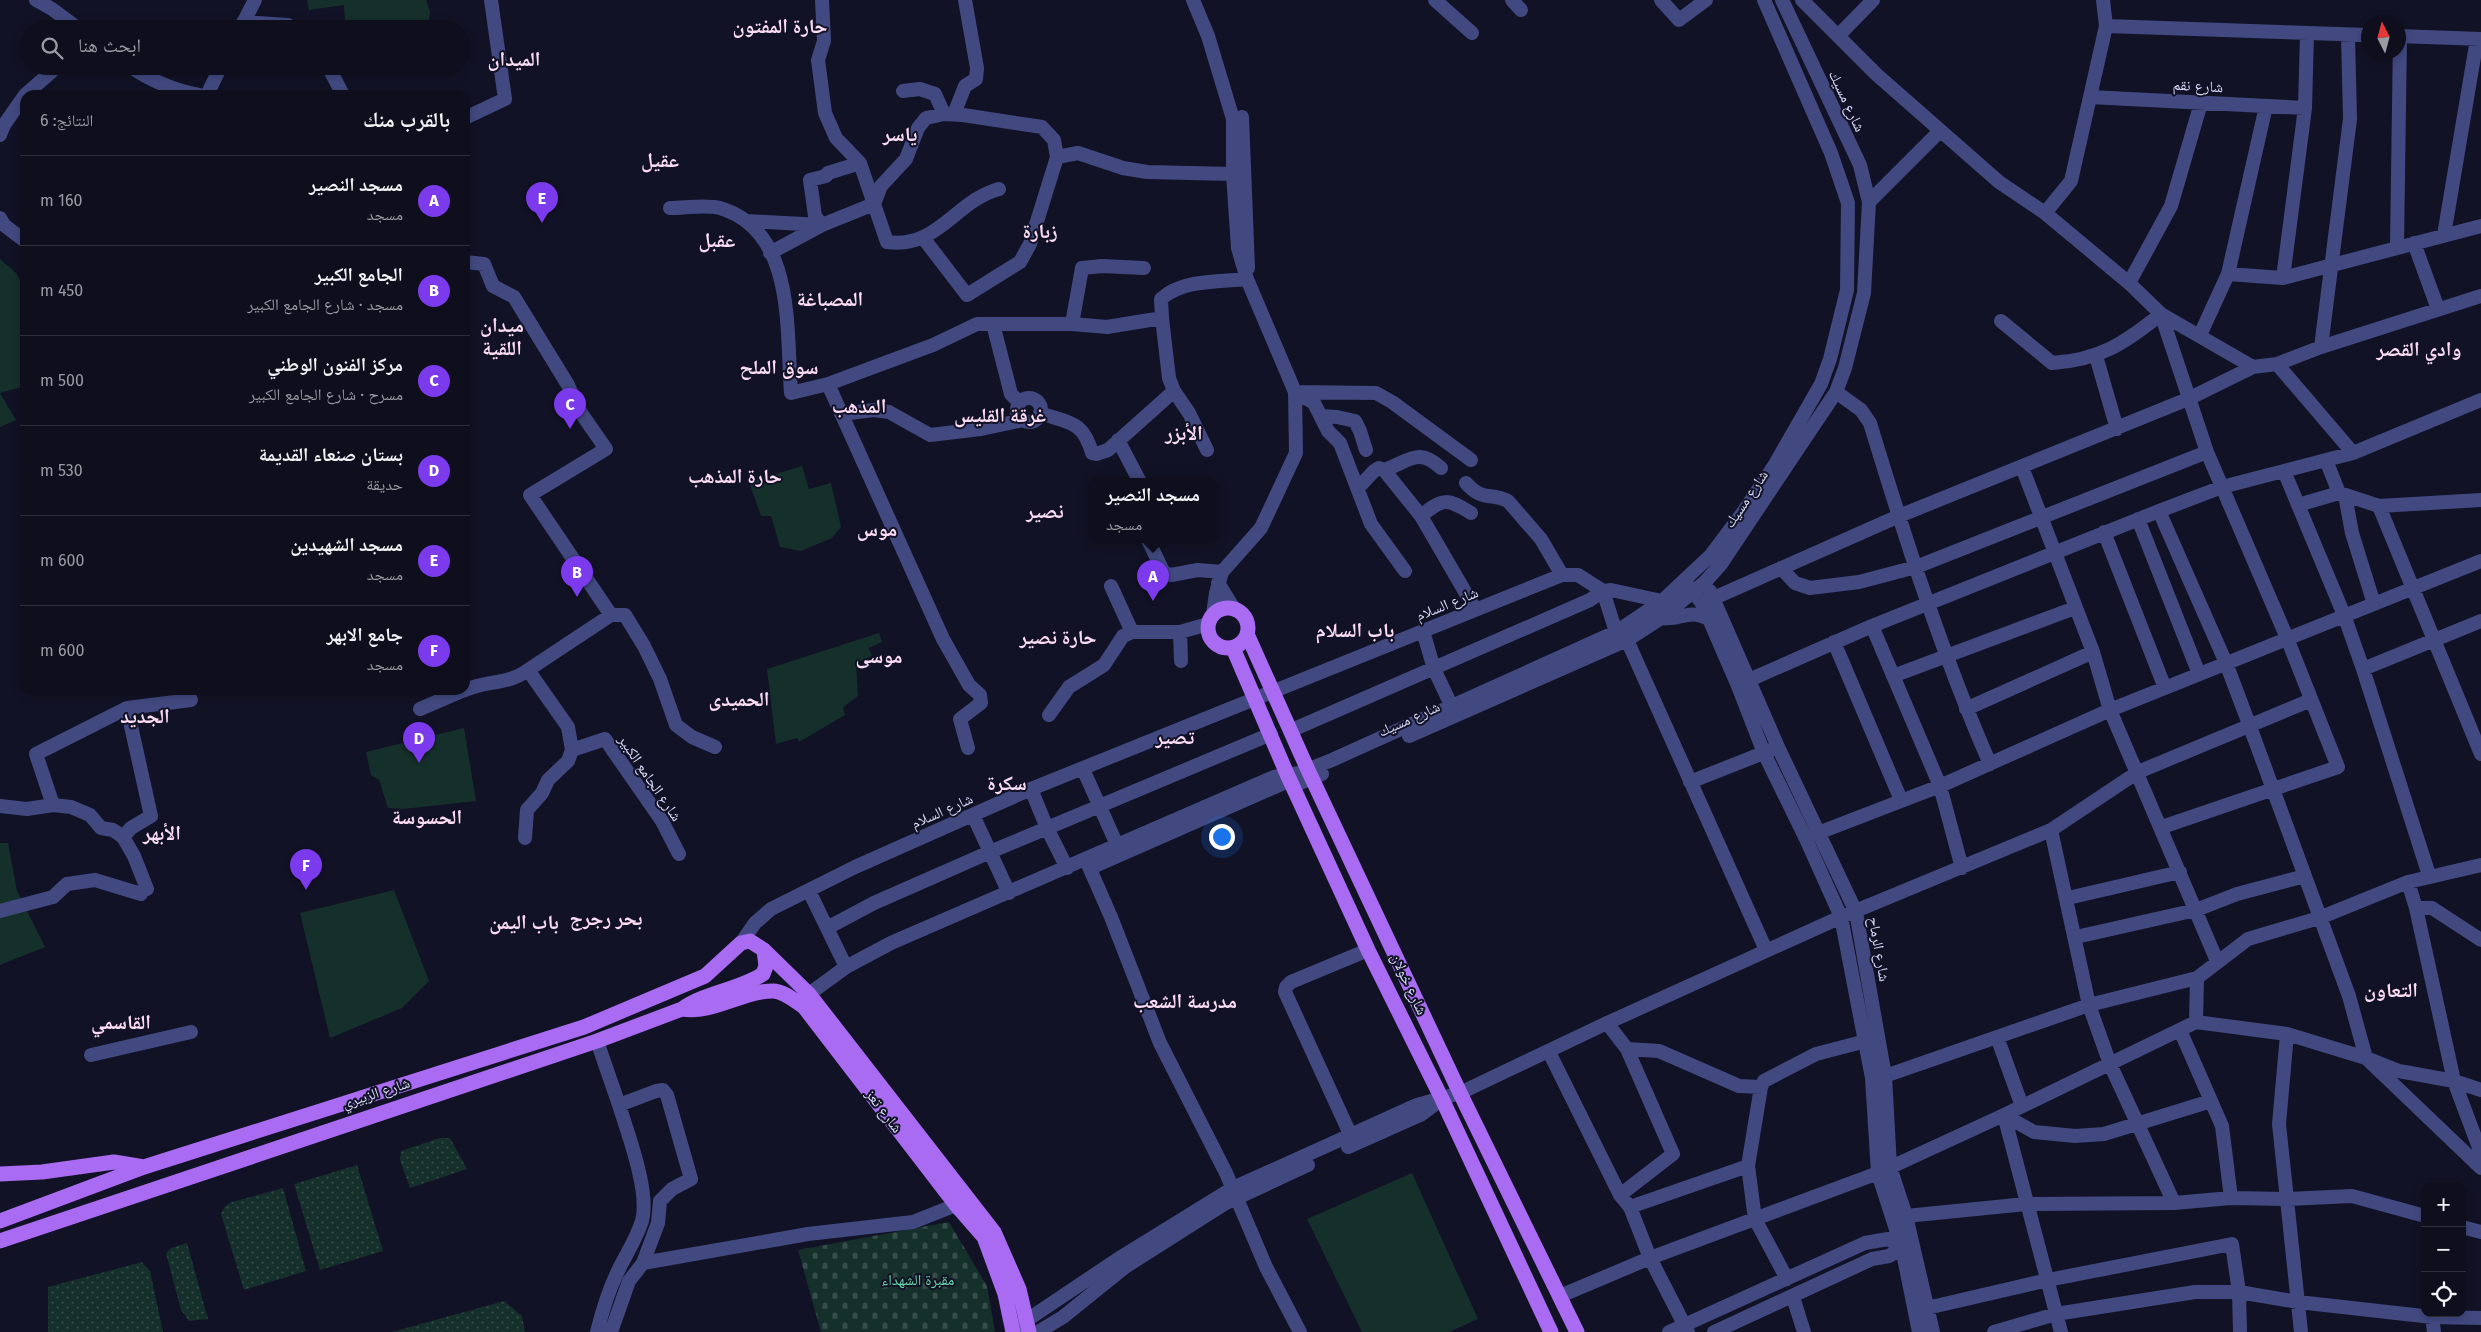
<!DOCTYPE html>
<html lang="ar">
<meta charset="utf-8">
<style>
:root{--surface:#0e0e1c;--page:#171725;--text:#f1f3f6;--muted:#9b9ca3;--line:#2e2e3b;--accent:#7c3aed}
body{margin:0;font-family:"Fira Sans","Noto Naskh Arabic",sans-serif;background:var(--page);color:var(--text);direction:rtl}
.controls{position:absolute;right:15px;bottom:15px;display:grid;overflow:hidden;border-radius:10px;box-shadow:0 2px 8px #0003}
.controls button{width:45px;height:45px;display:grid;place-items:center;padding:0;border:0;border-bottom:1px solid var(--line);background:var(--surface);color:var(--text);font:25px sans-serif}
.compass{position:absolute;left:2361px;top:15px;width:45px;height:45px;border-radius:50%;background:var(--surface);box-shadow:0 2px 8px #0003;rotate:354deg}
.you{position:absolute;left:1221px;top:836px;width:18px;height:18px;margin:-12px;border:4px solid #fff;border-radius:50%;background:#1a73e8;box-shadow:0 0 0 8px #1a73e833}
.badge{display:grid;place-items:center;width:32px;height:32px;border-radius:50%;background:var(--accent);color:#fff;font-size:16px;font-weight:700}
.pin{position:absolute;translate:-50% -41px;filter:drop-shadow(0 1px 2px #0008)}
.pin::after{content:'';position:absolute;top:26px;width:18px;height:15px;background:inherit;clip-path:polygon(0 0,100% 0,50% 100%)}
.popup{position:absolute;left:1088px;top:478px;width:130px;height:65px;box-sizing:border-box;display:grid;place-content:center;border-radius:10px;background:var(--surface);filter:drop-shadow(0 1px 4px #0005);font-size:16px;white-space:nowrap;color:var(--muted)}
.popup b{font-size:19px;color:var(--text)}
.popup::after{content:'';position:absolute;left:50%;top:100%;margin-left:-10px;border:10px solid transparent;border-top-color:var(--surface)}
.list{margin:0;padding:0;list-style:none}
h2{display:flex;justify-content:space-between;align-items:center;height:65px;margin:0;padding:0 20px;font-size:21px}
h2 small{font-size:16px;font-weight:400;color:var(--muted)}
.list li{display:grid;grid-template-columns:32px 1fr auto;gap:15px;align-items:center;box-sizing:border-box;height:90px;padding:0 20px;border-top:1px solid var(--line)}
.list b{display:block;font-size:19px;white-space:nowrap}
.list p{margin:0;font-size:16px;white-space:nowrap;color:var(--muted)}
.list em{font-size:16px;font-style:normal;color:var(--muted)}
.icon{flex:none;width:28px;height:28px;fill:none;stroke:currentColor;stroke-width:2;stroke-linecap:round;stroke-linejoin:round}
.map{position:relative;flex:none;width:2481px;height:1332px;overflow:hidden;direction:ltr}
.search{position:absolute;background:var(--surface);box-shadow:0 2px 8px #0003;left:20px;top:20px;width:450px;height:55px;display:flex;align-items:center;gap:12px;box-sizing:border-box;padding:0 18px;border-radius:28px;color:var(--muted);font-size:19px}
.panel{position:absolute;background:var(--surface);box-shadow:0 2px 8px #0003;left:20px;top:90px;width:450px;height:605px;border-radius:15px;direction:rtl}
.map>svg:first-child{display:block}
.grass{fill:url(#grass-dots)}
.cemetery{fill:url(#cemetery-stones)}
.garden{fill:#152f2a}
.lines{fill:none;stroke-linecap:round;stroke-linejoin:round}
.minor{stroke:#414980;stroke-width:14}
.major{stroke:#a96bf1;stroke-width:15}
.labels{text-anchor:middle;stroke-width:4;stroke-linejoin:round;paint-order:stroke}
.street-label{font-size:15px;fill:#dadcfc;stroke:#121226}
.park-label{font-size:15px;fill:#6cd6aa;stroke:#121226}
.district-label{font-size:20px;font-weight:bold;fill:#fcdcf5;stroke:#121226}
</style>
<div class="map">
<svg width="2481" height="1332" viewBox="0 0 2481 1332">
<defs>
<pattern id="grass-dots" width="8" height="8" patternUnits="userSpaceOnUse" patternTransform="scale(1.25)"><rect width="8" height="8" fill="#152f2a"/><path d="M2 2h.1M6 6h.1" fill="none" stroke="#364d4a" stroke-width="1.8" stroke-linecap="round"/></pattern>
<pattern id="cemetery-stones" width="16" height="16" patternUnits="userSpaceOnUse" patternTransform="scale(1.25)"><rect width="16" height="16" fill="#152f2a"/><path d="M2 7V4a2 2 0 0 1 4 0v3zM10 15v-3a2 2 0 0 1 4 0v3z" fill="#364d4a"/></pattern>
</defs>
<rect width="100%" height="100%" fill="#121226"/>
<path class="grass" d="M440 1138H450L467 1169 410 1188 400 1160 401 1151Z
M357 1165 383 1251 320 1270 294 1184Z
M283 1188 306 1271 244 1290 221 1214 225 1206 232 1202Z
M187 1243 208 1319 189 1321 181 1310 166 1253 171 1248Z
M142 1262 150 1271 163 1332H48V1287Z
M504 1301 522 1316 525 1332H392Z"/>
<path class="cemetery" d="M949 1222 987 1286 995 1332H821L798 1250Z"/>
<path class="garden" d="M307 0H426L430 12 428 29H374L372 23H345L344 5 309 10Z
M0 259 16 273 25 289V386L0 393 16 420 0 427Z
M802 466 809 489 831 483 841 527 832 538 801 551 780 547 771 516H761L749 482Z
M879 633 882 642 869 648 872 656 856 663 858 696 843 707 845 715 799 742 797 738 776 744 767 669Z
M464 728 476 801 403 809 388 808 379 780 371 775 366 752Z
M0 843H8L17 891 45 947 0 965Z
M394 890 429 981 402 1008 330 1038 300 913Z
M1412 1173 1478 1319 1449 1332H1362L1307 1219Z"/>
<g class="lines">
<path class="minor" d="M36 0 52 9 79 29
M822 0 824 41 818 60 825 113 836 138 860 163 874 204
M1193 0 1208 36 1233 119V174L1238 248 1247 279 1295 392 1296 453 1261 528 1222 572 1216 593 1213 614
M1435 0 1472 33
M1512 0 1521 10
M1661 0 1679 20 1706 0
M1802 0 1876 74 1999 182 2045 213 2129 283 2161 314 2207 452 2287 638 2338 767 2162 827
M243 22 288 25 292 29
M2106 26 2368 35
M240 29 255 0
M1838 36 1873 0
M2398 36 2481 39
M130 66C149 80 176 91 199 95
M328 66 343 95
M903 91 920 89 935 94 944 114
M25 95 58 66
M207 95 221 66
M2090 97 2305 108
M954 114 965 86 976 79 977 68 965 0
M1242 117 1248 268
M465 118 505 99 491 0
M0 135 4 125 25 95
M1869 202 1940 131
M874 204 881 186 906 159 918 128 926 118 944 114 963 115 1042 127 1054 140 1057 157
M670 208C685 208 706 204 720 208 796 231 786 330 791 393L828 384 933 345 977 324H1072L1107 327 1162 318 1161 299C1182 279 1220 282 1247 279
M2045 213 2071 181 2106 26 2103 0
M0 218 4 225 25 241
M747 221 821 225
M822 225 815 216 810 180 826 176 828 173 860 163
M2444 235 2477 39
M924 239 967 295 1020 262 1030 244 1057 157 1078 153 1123 168 1147 172 1233 174
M2414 243 2438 309
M2397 247 2400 36
M770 253 822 225 874 204 887 242C938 249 955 201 999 189
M465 262 484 264 493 286 514 297 568 385 579 410 606 449 530 495 611 615 528 670 568 727 572 750 605 739 662 821 679 854
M2228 274 2283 278 2481 226
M2283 278 2305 108 2307 33
M2129 283 2171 206 2201 103
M1162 318 1169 378 1174 391 1189 413 1207 450
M2001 321 2052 363C2100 360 2125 343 2161 314L2253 367
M993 324 1011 394 1019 402
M1072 324 1082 268 1102 266 1144 268
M2200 335 2228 274 2266 106
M2321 347 2350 119 2348 35
M2096 356 2117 429
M2277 364 2353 453
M828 384 943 639 969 685 980 695 981 703 960 719 968 748
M1836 392 1861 410 1870 423C1905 538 1942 654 1990 764
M1017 410a12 12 0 1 1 24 0a12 12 0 1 1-24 0Z
M1040 413C1068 423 1083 420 1092 453L1096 454 1108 450 1174 391
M841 414 874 410 889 412 930 435 981 429 1023 420
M1321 416 1337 417 1355 421 1360 431 1366 450
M1118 440 1140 482
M2326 460 2339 493 2379 506 2481 500
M2022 467 2093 652 2110 710 2217 961
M1384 470C1410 461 1418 447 1441 468
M2284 471 2344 615 2363 669 2429 875
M1466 483C1483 502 1489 492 1508 501L1541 539 1562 575
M1358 488 1374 471 1379 468 1384 470 1421 516 1475 609
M2345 495 2352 533 2374 604
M2298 505 2339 493
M2379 506 2481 754
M2159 511 2226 663 2249 724 2349 996 2366 1058 2481 1168
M1421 516C1443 498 1447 498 1471 513
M2138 519 2199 674
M2104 532 2165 688
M1148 540 1164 573 1171 575 1198 570 1222 572
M1781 568 1795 583 1810 588 1859 582 1916 567 2207 452
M1405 571 1371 524 1340 443 1328 431 1314 403 1295 392 1376 393 1392 402 1471 460
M1218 583 1235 610
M1687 584 1701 602 1709 619 1738 686 1764 753 1806 839 1841 917 1872 1078 1878 1173 1902 1248 1919 1332
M1111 586 1132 632
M1603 591 1616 632
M1710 591 1778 747 1856 912 1885 1076 1890 1167 1906 1216 1933 1332
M1714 598 1899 516 2188 399 2253 367 2277 364 2321 347 2481 296
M611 615H625L644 646 660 679 676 725 692 737 715 747
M1661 618C1683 621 1686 608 1709 619
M1872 626 1940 786 1962 868
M1423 631 1434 669 1452 707
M1180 632 1181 661
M1627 640 1766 950
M1834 642 1901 800
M2363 669 2481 621
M1893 676 2075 608
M1749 680 1872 626 2159 511 2222 487 2353 453 2481 400
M465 690C486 681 510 684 528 670
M420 709 464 690
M1966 709 2093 652
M1049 715 1069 687 1104 665 1123 636 1132 632H1180L1208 624
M1292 730 1590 600 1603 591 1611 590 1662 601
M1409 736 1627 640 1661 618 1705 582 1721 564 1836 392 1845 368 1864 293 1869 202 1860 165 1782 0
M1083 769 1117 845
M1690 782 1771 750
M1031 789 1047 828 1067 868
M53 805 71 807 90 815 101 828 113 830 123 837
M0 806 27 809 53 805 36 754 127 708
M973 815 1009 893
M2051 830 2089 1005 2110 1064 2174 1203
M1818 833 1940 786 2110 710 2481 561
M525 838 527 810 542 793 548 780 568 761 572 750
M1086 860 1111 917 1160 1043 1226 1173 1266 1267 1300 1332
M1090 868 1286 782 1300 783 1322 774
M2408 882 2416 908 2454 1081 2481 1153
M147 889 134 856 123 837 131 828 151 816 127 708 191 700 187 690
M809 891 846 967
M2068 898 2180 872
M2416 908H2432L2481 940
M0 911 53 897 67 884 95 880 141 894
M827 928 874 903 990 852 1271 734
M2076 937 2196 910 2237 894 2305 876
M741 943 755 923 771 909 855 867 1031 789 1562 575H1578L1603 591
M809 994 846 967 891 943 1274 777 1299 773 1332 760 1616 632 1662 601 1711 555 1744 511 1774 466 1821 384 1830 359 1847 290 1848 203 1831 153 1764 0
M2196 1022 2197 978 2248 939 2319 918 2408 882 2481 865
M1607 1023 1627 1049 1673 1154 1620 1195
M2180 1030 2222 1126 2231 1198
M2287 1034 2279 1124 2301 1332
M1997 1037 2022 1106
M597 1041 619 1105 656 1091 663 1090 667 1095 691 1179 672 1189 660 1201 658 1223 643 1263
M1627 1049 1659 1051 1739 1086 1761 1087
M1549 1052 1620 1195 1630 1207 1650 1258 1688 1332
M91 1055 191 1032
M1885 1076 2089 1005 2197 978
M2004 1115 2061 1332
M2004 1115 2034 1132 2075 1136 2104 1134 2211 1101
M1351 1136 1285 992 1286 987 1291 982 1368 950
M1348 1147 1422 1114 1438 1102
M1630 1207 1748 1166
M1906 1216 2026 1204 2174 1203 2231 1198 2288 1199 2352 1196 2425 1216
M2462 1227 2481 1232
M1787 1279 1755 1219 1748 1166 1761 1087 1764 1081 1816 1054 1866 1041
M1560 1296 1650 1258 1878 1173 2004 1115 2196 1022 2287 1034 2366 1058 2399 1071 2454 1081 2481 1090
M1793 1297 1804 1332
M1927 1308 2048 1280 2232 1244 2239 1292 2240 1332
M2432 1317 2434 1332
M1012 1330 1118 1259 1233 1188 1417 1105 1460 1093 1607 1023 1841 917 2051 830 2138 772 2311 700
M597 1332C602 1312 608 1292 617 1273 625 1256 636 1240 642 1221 650 1192 628 1134 619 1105
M611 1332 629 1281 643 1263 808 1234 913 1222 956 1205
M1038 1332 1063 1317 1125 1267 1224 1204 1308 1165
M1669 1332 1865 1243 1888 1239 1903 1248
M1714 1332 1872 1259 1889 1256 1902 1248
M1994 1332 2056 1314 2195 1292H2239L2298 1302 2432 1317 2481 1318"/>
<path class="major" d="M1208 628a20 20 0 1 1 40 0a20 20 0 1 1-40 0Z
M1247 634 1308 770 1460 1093 1577 1332
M1233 648 1287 774 1368 950 1442 1099 1551 1332
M682 1009C713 1014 742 991 773 991 784 991 795 1001 804 1007L956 1205 984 1237 1005 1294 1013 1332
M0 1174 42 1172 114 1162 144 1167
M0 1221 144 1167 584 1027 705 976 741 943 750 941 764 950 809 994 994 1232 1019 1289 1029 1332
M0 1241 597 1041 682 1009C706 992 738 990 763 974L766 966 764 950"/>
</g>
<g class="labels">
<g class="street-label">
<text transform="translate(2198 86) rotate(3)" y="5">شارع نقم</text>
<text transform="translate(1847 101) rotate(65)" y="5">شارع مسيك</text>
<text transform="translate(1746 499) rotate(-56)" y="5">شارع مسيك</text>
<text transform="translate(1447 604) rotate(-22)" y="5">شارع السلام</text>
<text transform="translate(1409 719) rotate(-24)" y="5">شارع مسيك</text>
<text transform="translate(650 778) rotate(56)" y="5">شارع الجامع الكبير</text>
<text transform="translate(942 811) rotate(-24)" y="5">شارع السلام</text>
<text transform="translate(1879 949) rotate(80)" y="5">شارع الرماح</text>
<text transform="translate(1409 984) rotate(65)" y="5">شارع خولان</text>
<text transform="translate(376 1093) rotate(-18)" y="5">شارع الزبيري</text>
<text transform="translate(884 1111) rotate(53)" y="5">شارع تعز</text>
</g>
<g class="park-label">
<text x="918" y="1285">مقبرة الشهداء</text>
</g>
<g class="district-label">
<text x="780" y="33">حارة المفتون</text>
<text x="514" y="66">الميدان</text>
<text x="900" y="141">ياسر</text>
<text x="660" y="167">عقيل</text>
<text x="1040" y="238">زبارة</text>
<text x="717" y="247">عقبل</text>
<text x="830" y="306">المصباغة</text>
<text x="502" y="332">ميدان<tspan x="502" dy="23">اللقية</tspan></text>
<text x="2419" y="356">وادي القصر</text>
<text x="779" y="374">سوق الملح</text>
<text x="859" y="413">المذهب</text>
<text x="1000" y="422">غرقة القليس</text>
<text x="1184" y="440">الأبزر</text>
<text x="735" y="483">حارة المذهب</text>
<text x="1045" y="518">نصير</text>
<text x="877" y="536">موس</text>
<text x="1355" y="637">باب السلام</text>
<text x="1058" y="644">حارة نصير</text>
<text x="879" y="663">موسى</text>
<text x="739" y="706">الحميدى</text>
<text x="145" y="723">الجديد</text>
<text x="1175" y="744">تصير</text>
<text x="1007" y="790">سكرة</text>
<text x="427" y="824">الحسوسة</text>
<text x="162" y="840">الأبهر</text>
<text x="606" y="925">بحر رجرج</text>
<text x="524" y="929">باب اليمن</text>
<text x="2391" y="997">التعاون</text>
<text x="1185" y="1008">مدرسة الشعب</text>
<text x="121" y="1029">القاسمي</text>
</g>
</g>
</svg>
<div class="controls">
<button>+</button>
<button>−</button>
<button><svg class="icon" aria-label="locate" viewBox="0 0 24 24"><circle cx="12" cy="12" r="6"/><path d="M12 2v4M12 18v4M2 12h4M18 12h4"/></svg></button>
</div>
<svg class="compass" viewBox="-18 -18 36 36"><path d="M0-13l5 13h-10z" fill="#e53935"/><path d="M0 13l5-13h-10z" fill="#9b9ca3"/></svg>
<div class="you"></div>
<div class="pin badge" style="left:1153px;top:601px">A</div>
<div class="popup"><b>مسجد النصير</b>مسجد</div>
<div class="pin badge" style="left:577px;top:597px">B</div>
<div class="pin badge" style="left:570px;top:429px">C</div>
<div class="pin badge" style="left:419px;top:763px">D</div>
<div class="pin badge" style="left:542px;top:223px">E</div>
<div class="pin badge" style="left:306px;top:890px">F</div>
<div class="search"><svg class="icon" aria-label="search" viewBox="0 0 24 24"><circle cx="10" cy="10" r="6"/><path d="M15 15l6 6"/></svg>ابحث هنا</div>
<section class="panel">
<h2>بالقرب منك<small>النتائج: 6</small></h2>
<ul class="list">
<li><span class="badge">A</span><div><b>مسجد النصير</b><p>مسجد</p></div><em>160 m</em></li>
<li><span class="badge">B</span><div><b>الجامع الكبير</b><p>مسجد · شارع الجامع الكبير</p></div><em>450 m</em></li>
<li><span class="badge">C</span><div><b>مركز الفنون الوطني</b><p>مسرح · شارع الجامع الكبير</p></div><em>500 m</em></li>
<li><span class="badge">D</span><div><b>بستان صنعاء القديمة</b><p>حديقة</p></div><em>530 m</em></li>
<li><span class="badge">E</span><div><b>مسجد الشهيدين</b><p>مسجد</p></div><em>600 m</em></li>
<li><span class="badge">F</span><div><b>جامع الابهر</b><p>مسجد</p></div><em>600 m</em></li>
</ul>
</section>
</div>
